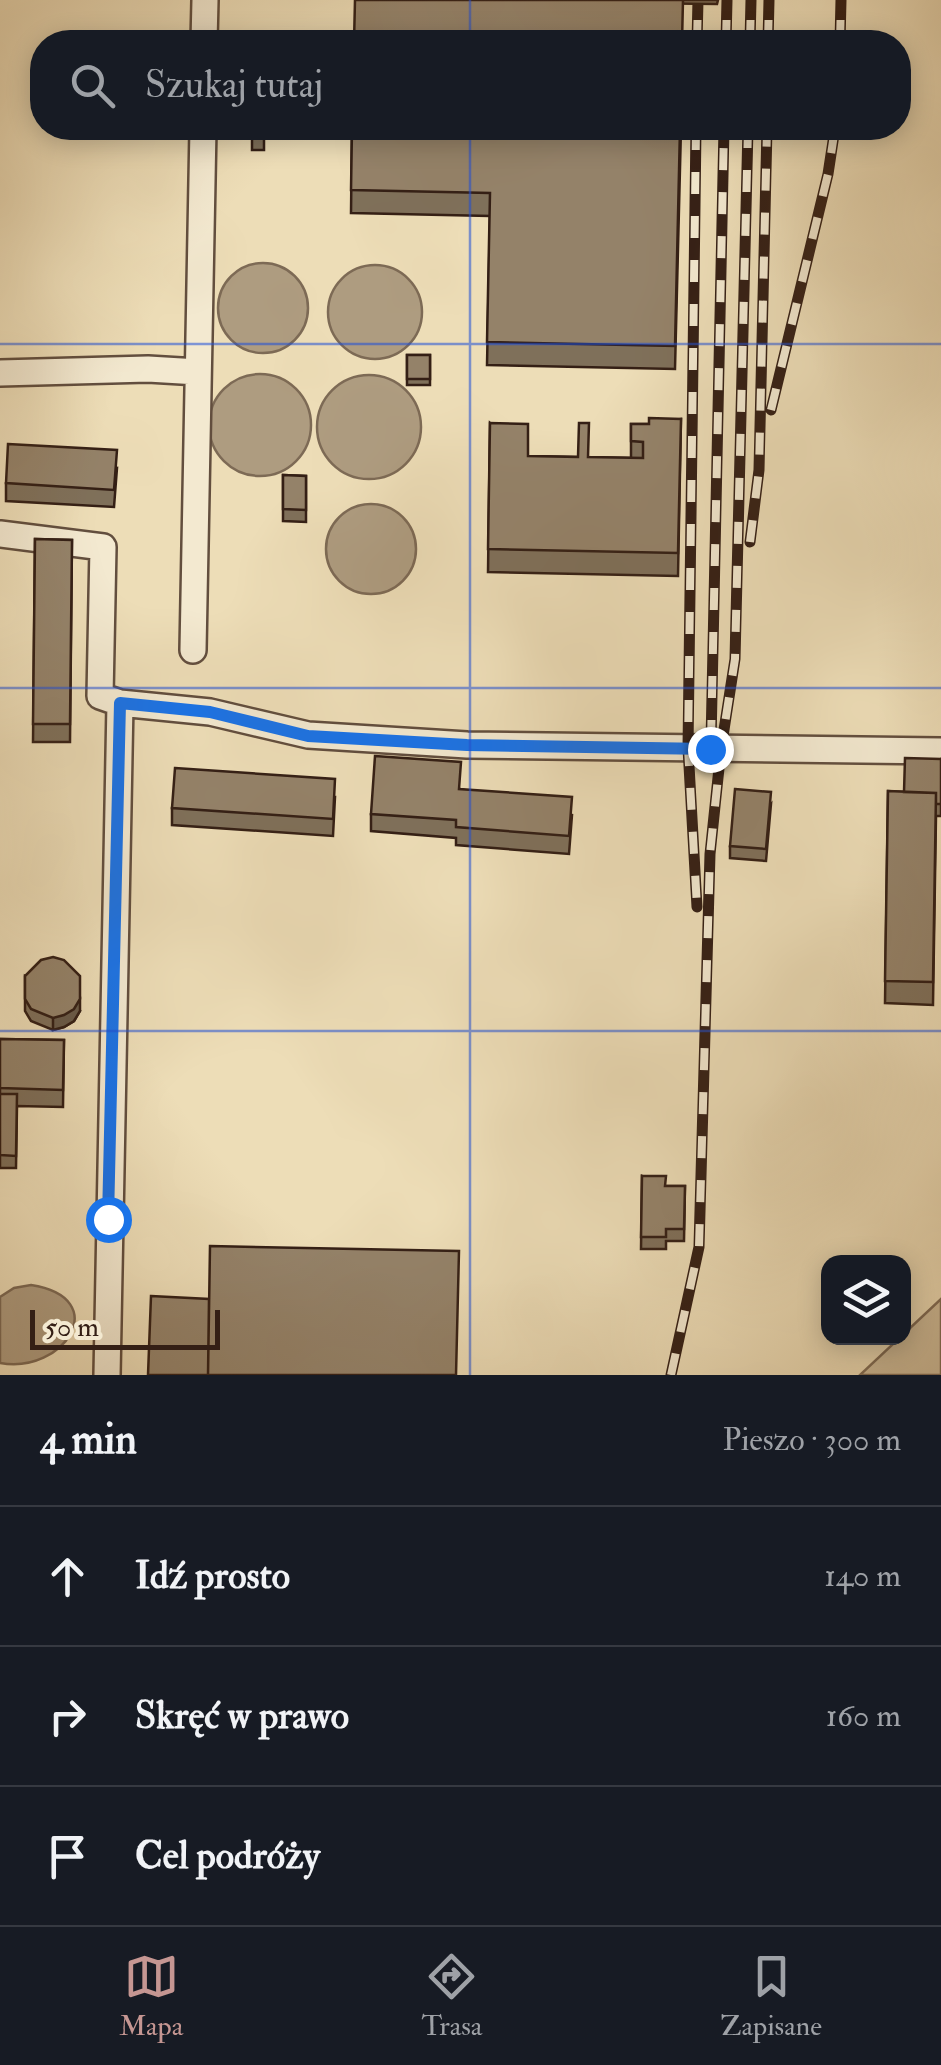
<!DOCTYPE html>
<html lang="pl">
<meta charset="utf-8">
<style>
:root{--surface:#171b24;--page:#20242c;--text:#f1f3f6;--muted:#9ea1a6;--line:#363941;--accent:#c59692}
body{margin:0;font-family:"IM FELL Double Pica",serif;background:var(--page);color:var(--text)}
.controls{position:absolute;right:30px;bottom:30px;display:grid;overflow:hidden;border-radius:20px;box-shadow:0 5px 25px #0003}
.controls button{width:90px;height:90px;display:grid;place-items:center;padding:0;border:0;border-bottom:2px solid var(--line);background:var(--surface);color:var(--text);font:50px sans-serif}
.scale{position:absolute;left:30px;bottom:25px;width:190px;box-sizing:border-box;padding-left:10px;border:5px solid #341f15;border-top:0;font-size:28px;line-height:35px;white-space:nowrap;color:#341f15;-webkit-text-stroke:8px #f3e9d0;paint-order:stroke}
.stop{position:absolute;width:30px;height:30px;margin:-22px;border:8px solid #1a73e8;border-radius:50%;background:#fff}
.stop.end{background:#1a73e8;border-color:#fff;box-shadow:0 2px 10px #0008}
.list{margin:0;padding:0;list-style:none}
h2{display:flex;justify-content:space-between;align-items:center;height:130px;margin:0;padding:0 40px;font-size:42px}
h2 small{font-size:32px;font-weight:400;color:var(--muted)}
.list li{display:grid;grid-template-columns:65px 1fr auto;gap:30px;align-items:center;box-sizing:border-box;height:140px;padding:0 40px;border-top:2px solid var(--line)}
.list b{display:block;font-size:38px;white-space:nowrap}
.list em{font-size:32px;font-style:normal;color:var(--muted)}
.icon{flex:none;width:55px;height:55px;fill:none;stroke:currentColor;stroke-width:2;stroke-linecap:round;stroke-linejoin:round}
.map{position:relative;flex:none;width:941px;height:1375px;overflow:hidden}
.search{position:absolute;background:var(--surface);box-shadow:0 5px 25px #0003;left:30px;right:30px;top:30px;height:110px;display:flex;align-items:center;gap:25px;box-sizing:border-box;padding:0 35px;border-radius:40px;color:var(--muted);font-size:38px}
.sheet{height:550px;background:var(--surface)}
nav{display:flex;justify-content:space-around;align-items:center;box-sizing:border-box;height:140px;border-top:2px solid var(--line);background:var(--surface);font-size:28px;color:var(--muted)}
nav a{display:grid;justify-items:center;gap:5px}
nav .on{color:var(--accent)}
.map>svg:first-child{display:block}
.green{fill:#cebd9b;stroke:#816e58;stroke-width:2.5}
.water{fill:#ae9c80;stroke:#7d6a55;stroke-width:2.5}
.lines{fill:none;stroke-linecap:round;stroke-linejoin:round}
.minor-casing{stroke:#624e3e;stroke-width:30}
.minor{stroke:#f3e9d0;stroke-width:25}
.rail-casing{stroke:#341f15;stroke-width:11}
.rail{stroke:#f3e9d0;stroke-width:8;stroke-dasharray:22;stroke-linecap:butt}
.wall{fill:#7f705a;stroke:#341f15;stroke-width:2.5}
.shaded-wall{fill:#685b4a;stroke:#341f15;stroke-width:2.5}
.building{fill:#948269;stroke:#341f15;stroke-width:2.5}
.route{stroke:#1a73e8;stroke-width:12}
.grid{fill:none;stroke:#1d4ed8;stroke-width:2.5;stroke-opacity:0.55}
</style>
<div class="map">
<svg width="941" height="1375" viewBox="0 0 941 1375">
<rect width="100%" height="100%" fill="#edddb7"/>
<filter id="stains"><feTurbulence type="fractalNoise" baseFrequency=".002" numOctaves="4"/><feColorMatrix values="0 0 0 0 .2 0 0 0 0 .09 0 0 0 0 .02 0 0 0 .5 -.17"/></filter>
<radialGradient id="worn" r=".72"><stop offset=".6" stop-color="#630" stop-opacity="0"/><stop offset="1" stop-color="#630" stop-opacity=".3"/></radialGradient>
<path class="green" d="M941 1299V1375H860Z"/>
<path class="water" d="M218 308a45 45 0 1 1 90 0a45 45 0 1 1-90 0Z
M328 312a47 47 0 1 1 94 0a47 47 0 1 1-94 0Z
M209 425a51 51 0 1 1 102 0a51 51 0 1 1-102 0Z
M317 427a52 52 0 1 1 104 0a52 52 0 1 1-104 0Z
M326 549a45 45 0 1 1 90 0a45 45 0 1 1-90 0Z
M31 1285C114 1298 64 1375 0 1363V1297L14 1288Z"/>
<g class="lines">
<g class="minor-casing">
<path id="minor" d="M204 42 205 0
M0 373 148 369 198 372
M0 534 103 547 100 696 120 703 210 712 308 735 467 745 941 751
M193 650 203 128
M107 1375 120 703"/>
</g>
<use href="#minor" class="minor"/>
<g class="rail-casing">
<path id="rail" d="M697 42 698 0
M726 42 727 0
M750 42 751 0
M768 42 769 0
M840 42 841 0
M696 128 688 748 697 907
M771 410 828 174 835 128
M750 542 759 470 767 128
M711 742 724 128
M671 1375 699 1247 710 854 721 749 735 659 748 128"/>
</g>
<use href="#rail" class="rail"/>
</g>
<path class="wall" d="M355 0H718L717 4Z
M252 128H264V150H252Z
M352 128H681L675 369 487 365 490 216 351 213Z
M407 355H430V385H407Z
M681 419 678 576 488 572 490 423 528 456 631 458V424H649Z
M117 468 114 507 6 501V483Z
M283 475 306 476V522L283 521Z
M35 539 72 540 70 742H33Z
M941 759V816H936L933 1005 885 1003 888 791 904 792Z
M460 789 572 815 569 854 456 845V838L371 831V814Z
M335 797 333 836 172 825V808Z
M771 804 766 861 730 858V846Z
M25 976 80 1011 74 1021 64 1027 53 1030 31 1021 25 1011Z
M0 1039 64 1040 63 1107 17 1106 16 1168H0Z
M642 1176 665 1186H685L684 1241H666V1249H641Z"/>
<path class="shaded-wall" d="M80 999V1011L74 1021 64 1027 53 1030V1018Z"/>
<path class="building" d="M355 0H683L682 42H354Z
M252 128H264V138H252Z
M352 128H680L675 346 487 342 490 193 351 190Z
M407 355H430V379H407Z
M649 418 681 419 678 553 488 549 490 423 528 424V456L578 457 579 423H589L588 457 643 458V442L631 441V424H649Z
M8 444 117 450 114 490 6 483Z
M283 475 306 476V510L283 509Z
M35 539 72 540 70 724H33Z
M375 756 461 762 459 789 572 797 569 836 456 827V820L371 814Z
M905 758 941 759V804H936V793L904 792Z
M175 768 335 779 333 819 172 808Z
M735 789 771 792 766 849 730 846Z
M888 791 936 793 933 982 885 981Z
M53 957 64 960 80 976V999L74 1009 64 1015 53 1018 31 1009 25 999V976L41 960Z
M0 1039 64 1040 63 1090 0 1088Z
M0 1094H17L16 1156 0 1155Z
M642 1176H666L665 1186H685L684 1229H666V1237H641Z
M210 1246 459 1251 456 1375H208Z
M151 1296 209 1299 208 1375H148Z"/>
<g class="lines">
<path class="route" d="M108 1219 120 703 210 712 308 736 467 745 710 749"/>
</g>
<path class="grid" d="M470 0V42M470 128V1375M0 344H941M0 688H941M0 1031H941"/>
<rect width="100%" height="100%" filter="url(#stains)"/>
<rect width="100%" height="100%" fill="url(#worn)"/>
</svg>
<div class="controls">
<button><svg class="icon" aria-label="layers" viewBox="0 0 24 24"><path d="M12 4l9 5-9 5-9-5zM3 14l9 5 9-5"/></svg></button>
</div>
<div class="scale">50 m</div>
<div class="stop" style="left:108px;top:1219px"></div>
<div class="stop end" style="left:710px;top:749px"></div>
<div class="search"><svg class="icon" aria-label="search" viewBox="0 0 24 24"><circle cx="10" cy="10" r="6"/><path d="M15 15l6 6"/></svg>Szukaj tutaj</div>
</div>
<section class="sheet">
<h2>4 min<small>Pieszo · 300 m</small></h2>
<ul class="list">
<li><svg class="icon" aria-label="ahead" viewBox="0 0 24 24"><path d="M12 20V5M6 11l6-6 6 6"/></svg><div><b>Idź prosto</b></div><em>140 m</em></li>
<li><svg class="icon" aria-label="right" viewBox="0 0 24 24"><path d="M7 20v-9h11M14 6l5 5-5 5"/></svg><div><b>Skręć w prawo</b></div><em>160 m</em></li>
<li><svg class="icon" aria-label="arrive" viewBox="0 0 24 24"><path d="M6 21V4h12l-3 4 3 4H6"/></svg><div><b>Cel podróży</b></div></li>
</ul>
</section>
<nav>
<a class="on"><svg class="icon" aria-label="map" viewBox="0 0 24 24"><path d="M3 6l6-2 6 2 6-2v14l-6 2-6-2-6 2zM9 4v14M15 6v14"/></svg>Mapa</a>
<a><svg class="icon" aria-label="directions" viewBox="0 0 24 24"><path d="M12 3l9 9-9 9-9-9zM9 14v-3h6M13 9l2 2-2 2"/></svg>Trasa</a>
<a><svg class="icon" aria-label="saved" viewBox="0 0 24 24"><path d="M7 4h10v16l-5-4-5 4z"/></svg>Zapisane</a>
</nav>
